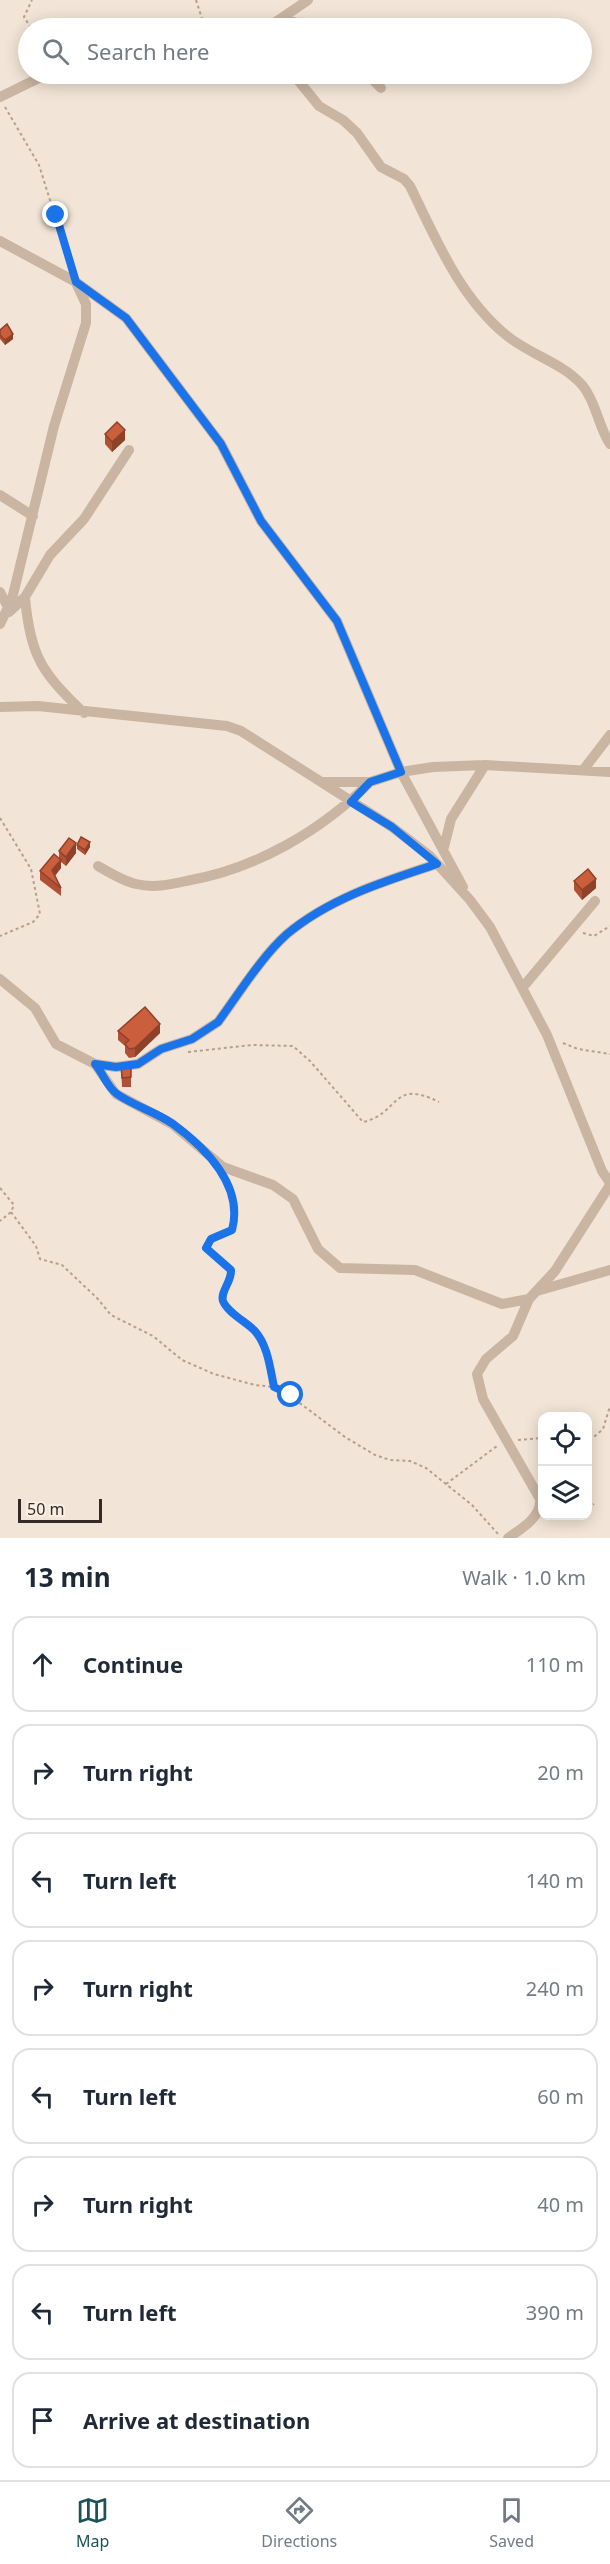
<!DOCTYPE html>
<meta charset="utf-8">
<style>
:root{--surface:#fff;--page:#f6f6f7;--text:#1f2937;--muted:#747a83;--line:#e0e1e3;--accent:#1a5457}
body{margin:0;font-family:"Noto Sans",sans-serif;background:var(--page);color:var(--text)}
.controls{position:absolute;right:18px;bottom:18px;display:grid;overflow:hidden;border-radius:12px;box-shadow:0 3px 15px #0003}
.controls button{width:54px;height:54px;display:grid;place-items:center;padding:0;border:0;border-bottom:2px solid var(--line);background:var(--surface);color:var(--text);font:30px sans-serif}
.scale{position:absolute;left:18px;bottom:15px;width:84px;box-sizing:border-box;padding-left:6px;border:3px solid #352a25;border-top:0;font-size:16px;line-height:21px;white-space:nowrap;color:#352a25;-webkit-text-stroke:4px #faefe3;paint-order:stroke}
.stop{position:absolute;width:18px;height:18px;margin:-14px;border:4px solid #1a73e8;border-radius:50%;background:#fff}
.stop.end{background:#1a73e8;border-color:#fff;box-shadow:0 2px 6px #0008}
.list{margin:0;padding:0;list-style:none}
h2{display:flex;justify-content:space-between;align-items:center;height:78px;margin:0;padding:0 24px;font-size:26px}
h2 small{font-size:20px;font-weight:400;color:var(--muted)}
.list li{display:grid;grid-template-columns:39px 1fr auto;gap:18px;align-items:center;box-sizing:border-box;height:96px;margin:0 12px 12px;padding:0 12px;border:2px solid var(--line);border-radius:18px}
.list b{display:block;font-size:22px;white-space:nowrap}
.list em{font-size:20px;font-style:normal;color:var(--muted)}
.icon{flex:none;width:33px;height:33px;fill:none;stroke:currentColor;stroke-width:2;stroke-linecap:round;stroke-linejoin:round}
.map{position:relative;flex:none;width:610px;height:1538px;overflow:hidden}
.search{position:absolute;background:var(--surface);box-shadow:0 3px 15px #0003;left:18px;right:18px;top:18px;height:66px;display:flex;align-items:center;gap:15px;box-sizing:border-box;padding:0 21px;border-radius:33px;color:var(--muted);font-size:22px}
.sheet{height:942px;background:var(--surface)}
nav{display:flex;justify-content:space-around;align-items:center;box-sizing:border-box;height:84px;border-top:2px solid var(--line);background:var(--surface);font-size:16px;color:var(--muted)}
nav a{display:grid;justify-items:center;gap:3px}
nav .on{color:var(--accent)}
.map>svg:first-child{display:block}
.lines{fill:none;stroke-linecap:round;stroke-linejoin:round}
.path{stroke:#b69f8d;stroke-width:2;stroke-dasharray:3 3;stroke-linecap:butt}
.minor{stroke:#cab5a3;stroke-width:10}
.wall{fill:#af5134}
.shaded-wall{fill:#8e422a}
.building{fill:#cb5e3c;stroke:#8e422a;stroke-width:1.5}
.route{stroke:#1a73e8;stroke-width:8}
</style>
<div class="map">
<svg width="610" height="1538" viewBox="0 0 610 1538">
<rect width="100%" height="100%" fill="#f2e5d7"/>
<g class="lines">
<path class="path" d="M196 0 205 28
M31 28 24 17 32 0
M5 107 39 165 71 267
M0 818 31 869 40 914 33 922 0 936
M583 933 594 936 610 926
M563 1043 578 1049 610 1054
M188 1052 252 1045 293 1046 310 1061 363 1122C400 1114 391 1078 439 1102
M227 1180C231 1189 237 1225 229 1232 224 1236 217 1236 211 1239L206 1249 231 1270V1278L222 1298 225 1304C259 1333 264 1342 274 1386
M0 1188 14 1205 11 1212 0 1221
M11 1212 36 1246 40 1259 62 1265 97 1298 111 1315 153 1336 182 1360 214 1374 255 1385 274 1387 285 1392 345 1437 375 1455 390 1460 410 1461 426 1468 472 1505 498 1534
M588 1436H595L603 1429 610 1406
M518 1440 542 1438
M446 1484 497 1446
M588 1508 594 1504"/>
<path class="minor" d="M284 17 305 28
M267 28 308 0
M293 74 319 106 343 120 357 133 381 167 404 179 410 186C436 239 459 296 506 335 530 355 562 362 583 386 597 404 598 426 610 444
M367 74 381 88
M0 97 47 74
M0 241 76 282 126 318 221 444 261 521 337 621 401 772 463 887
M0 495 33 516
M0 592 9 609
M25 597C30 656 42 673 84 713
M9 612 25 597 50 555 84 519 129 450
M0 624 12 599 54 426 86 323V304L77 285
M0 707 38 706 227 726 241 731 392 827 430 856 470 900 490 927 547 1035 602 1171 610 1183
M584 769 610 735
M323 782H370L401 772 433 767 485 765 610 772
M444 847 451 819 485 765
M98 866C110 873 123 881 136 884 153 888 169 885 186 881 255 869 320 832 370 782
M0 979 35 1008 56 1044 95 1064 116 1094 172 1124 223 1167 273 1185 293 1199 318 1249 340 1268 415 1270 502 1304 529 1299 555 1271 610 1185
M523 987 595 901
M95 1064 116 1067 138 1064 161 1049 192 1039 218 1022C238 995 262 956 287 934 330 898 385 881 437 864
M537 1291 610 1270
M508 1538C521 1529 542 1517 540 1499L483 1399 477 1374 486 1359 513 1336 529 1299"/>
</g>
<path class="wall" d="M0 330 13 339 5 345 0 339Z
M105 434 125 440 112 452 105 444Z
M77 845 90 847 85 855 77 849Z
M59 851 76 853 66 866 61 862V868L55 876 61 888V896L40 880V871L59 858Z
M574 881 596 888 582 900 574 890Z
M118 1031 160 1033 135 1057 129 1058 125 1053V1046L118 1040Z
M121 1064 131 1077V1087H122Z"/>
<path class="shaded-wall" d="M13 334V339L5 345V340Z
M125 430V440L112 452V442Z
M90 842V847L85 855V850Z
M76 843V853L66 866V857Z
M61 860V868L52 879V870Z
M596 879V888L582 900V890Z
M160 1024V1033L135 1057V1048Z"/>
<path class="building" d="M7 324 13 334 5 340 0 335V330Z
M117 422 125 430 112 442 105 434Z
M81 837 90 842 85 850 77 845Z
M69 838 76 843 66 857 59 851Z
M54 854 61 860 52 870 61 888 40 871Z
M588 869 596 879 582 890 574 881Z
M145 1007 160 1024 135 1048 129 1049 125 1044 129 1040 118 1031Z
M131 1063V1077L122 1078 121 1064Z"/>
<g class="lines">
<path class="route" d="M56 215 76 282 126 318 221 444 261 521 337 621 401 772 370 782 351 802 392 827 437 864C385 881 330 898 287 934 262 956 238 995 218 1022L192 1039 161 1049 138 1064 116 1067 95 1064C103 1073 107 1087 117 1094 134 1106 156 1112 173 1124 206 1148 244 1186 232 1230L211 1239 206 1248 231 1270C232 1281 220 1292 223 1301 227 1312 246 1322 254 1330 268 1345 270 1368 274 1387L291 1395"/>
</g>
</svg>
<div class="controls">
<button><svg class="icon" aria-label="locate" viewBox="0 0 24 24"><circle cx="12" cy="12" r="6"/><path d="M12 2v4M12 18v4M2 12h4M18 12h4"/></svg></button>
<button><svg class="icon" aria-label="layers" viewBox="0 0 24 24"><path d="M12 4l9 5-9 5-9-5zM3 14l9 5 9-5"/></svg></button>
</div>
<div class="scale">50 m</div>
<div class="stop" style="left:291px;top:1395px"></div>
<div class="stop end" style="left:56px;top:215px"></div>
<div class="search"><svg class="icon" aria-label="search" viewBox="0 0 24 24"><circle cx="10" cy="10" r="6"/><path d="M15 15l6 6"/></svg>Search here</div>
</div>
<section class="sheet">
<h2>13 min<small>Walk · 1.0 km</small></h2>
<ul class="list">
<li><svg class="icon" aria-label="ahead" viewBox="0 0 24 24"><path d="M12 20V5M6 11l6-6 6 6"/></svg><div><b>Continue</b></div><em>110 m</em></li>
<li><svg class="icon" aria-label="right" viewBox="0 0 24 24"><path d="M7 20v-9h11M14 6l5 5-5 5"/></svg><div><b>Turn right</b></div><em>20 m</em></li>
<li><svg class="icon" aria-label="left" viewBox="0 0 24 24"><path d="M17 20v-9H6M10 6l-5 5 5 5"/></svg><div><b>Turn left</b></div><em>140 m</em></li>
<li><svg class="icon" aria-label="right" viewBox="0 0 24 24"><path d="M7 20v-9h11M14 6l5 5-5 5"/></svg><div><b>Turn right</b></div><em>240 m</em></li>
<li><svg class="icon" aria-label="left" viewBox="0 0 24 24"><path d="M17 20v-9H6M10 6l-5 5 5 5"/></svg><div><b>Turn left</b></div><em>60 m</em></li>
<li><svg class="icon" aria-label="right" viewBox="0 0 24 24"><path d="M7 20v-9h11M14 6l5 5-5 5"/></svg><div><b>Turn right</b></div><em>40 m</em></li>
<li><svg class="icon" aria-label="left" viewBox="0 0 24 24"><path d="M17 20v-9H6M10 6l-5 5 5 5"/></svg><div><b>Turn left</b></div><em>390 m</em></li>
<li><svg class="icon" aria-label="arrive" viewBox="0 0 24 24"><path d="M6 21V4h12l-3 4 3 4H6"/></svg><div><b>Arrive at destination</b></div></li>
</ul>
</section>
<nav>
<a class="on"><svg class="icon" aria-label="map" viewBox="0 0 24 24"><path d="M3 6l6-2 6 2 6-2v14l-6 2-6-2-6 2zM9 4v14M15 6v14"/></svg>Map</a>
<a><svg class="icon" aria-label="directions" viewBox="0 0 24 24"><path d="M12 3l9 9-9 9-9-9zM9 14v-3h6M13 9l2 2-2 2"/></svg>Directions</a>
<a><svg class="icon" aria-label="saved" viewBox="0 0 24 24"><path d="M7 4h10v16l-5-4-5 4z"/></svg>Saved</a>
</nav>
